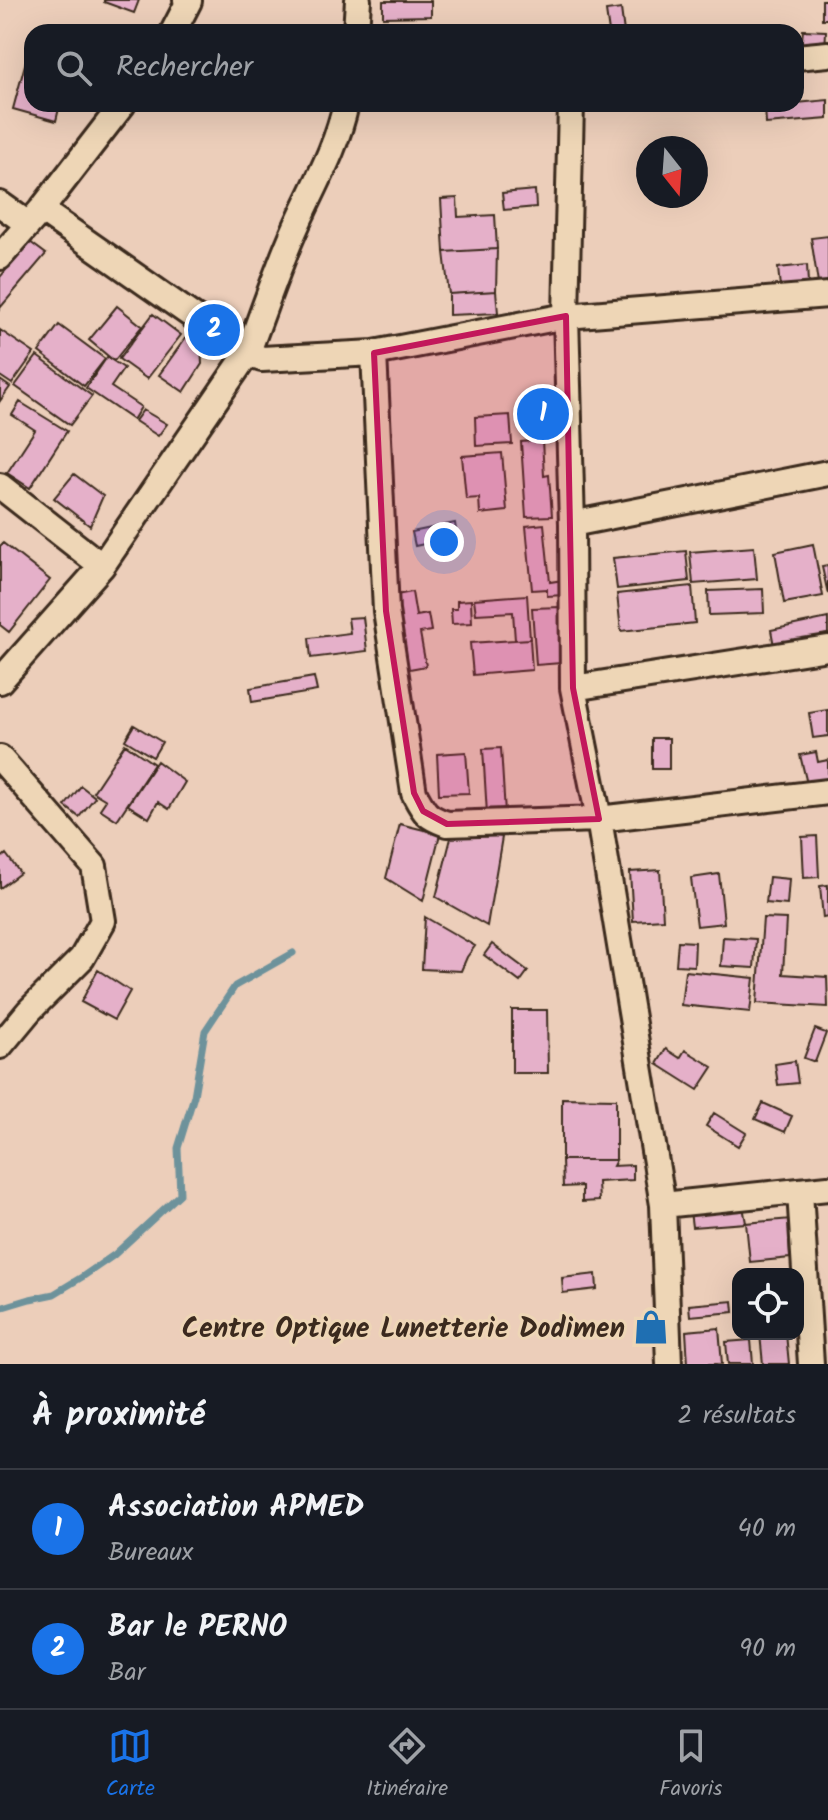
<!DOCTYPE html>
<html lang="fr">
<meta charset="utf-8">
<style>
:root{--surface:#171b24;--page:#20242c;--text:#f1f3f6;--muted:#9ea1a6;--line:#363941;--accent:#1a73e8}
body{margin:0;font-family:Kalam,sans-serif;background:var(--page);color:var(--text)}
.controls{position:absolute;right:24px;bottom:24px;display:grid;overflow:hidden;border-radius:16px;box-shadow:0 8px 32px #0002}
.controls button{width:72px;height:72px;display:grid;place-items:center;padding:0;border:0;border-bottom:2px solid var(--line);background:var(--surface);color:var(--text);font:40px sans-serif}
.compass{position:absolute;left:636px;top:136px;width:72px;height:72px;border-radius:50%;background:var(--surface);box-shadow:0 8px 32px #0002;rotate:163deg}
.you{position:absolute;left:444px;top:542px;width:28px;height:28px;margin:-20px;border:6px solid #fff;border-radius:50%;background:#1a73e8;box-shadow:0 0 0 12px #1a73e833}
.badge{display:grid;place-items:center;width:52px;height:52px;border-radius:50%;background:var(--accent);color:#fff;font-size:26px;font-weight:700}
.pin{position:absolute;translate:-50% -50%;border:4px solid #fff;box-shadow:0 2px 8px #0006}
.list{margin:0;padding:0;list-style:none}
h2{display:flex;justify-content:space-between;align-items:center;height:104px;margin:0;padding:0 32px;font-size:34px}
h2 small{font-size:26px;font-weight:400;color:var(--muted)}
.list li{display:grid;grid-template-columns:52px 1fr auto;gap:24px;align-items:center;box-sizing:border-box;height:120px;padding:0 32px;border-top:2px solid var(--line)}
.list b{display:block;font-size:30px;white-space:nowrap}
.list p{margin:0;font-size:26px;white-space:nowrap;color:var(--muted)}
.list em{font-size:26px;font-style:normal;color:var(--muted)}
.icon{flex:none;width:44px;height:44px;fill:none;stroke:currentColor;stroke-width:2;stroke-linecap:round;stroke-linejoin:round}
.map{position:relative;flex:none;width:828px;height:1364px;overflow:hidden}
.search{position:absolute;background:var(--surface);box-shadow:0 8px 32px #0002;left:24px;right:24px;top:24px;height:88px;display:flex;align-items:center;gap:20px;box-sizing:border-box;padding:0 28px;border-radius:24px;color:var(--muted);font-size:30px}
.sheet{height:344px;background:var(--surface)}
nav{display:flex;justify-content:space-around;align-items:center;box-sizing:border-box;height:112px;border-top:2px solid var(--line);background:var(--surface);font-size:22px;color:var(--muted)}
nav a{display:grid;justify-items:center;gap:4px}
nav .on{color:var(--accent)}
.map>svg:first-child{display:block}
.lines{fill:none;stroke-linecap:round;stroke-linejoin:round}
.stream{stroke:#6d929b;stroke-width:7}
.building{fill:#e5b0c9;stroke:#3b2a1e;stroke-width:2}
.minor-casing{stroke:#3b2a1e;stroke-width:30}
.minor{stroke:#eed6b6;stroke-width:24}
.marked{fill:#c2185b;fill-opacity:0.2;stroke:#c2185b;stroke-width:6;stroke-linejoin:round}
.labels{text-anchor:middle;stroke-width:6;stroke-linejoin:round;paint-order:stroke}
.poi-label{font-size:28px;font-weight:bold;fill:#3b2a1e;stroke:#eed6b6;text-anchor:end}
</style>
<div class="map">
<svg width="828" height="1364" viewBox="0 0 828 1364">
<rect width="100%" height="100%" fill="#ecceba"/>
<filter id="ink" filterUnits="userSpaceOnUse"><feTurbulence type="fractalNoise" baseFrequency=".0125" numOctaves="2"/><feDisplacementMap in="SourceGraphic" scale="16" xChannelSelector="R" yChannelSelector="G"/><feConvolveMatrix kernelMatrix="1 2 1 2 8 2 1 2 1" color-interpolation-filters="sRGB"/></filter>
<g filter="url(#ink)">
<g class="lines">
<path class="stream" d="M0 1308 30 1299 54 1294 82 1277 114 1255 180 1194 178 1148 194 1096 205 1031 235 986 293 953"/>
</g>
<path class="building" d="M104 0H139L134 13 104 2Z
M822 0H828V19H822Z
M383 1H431V16L383 17Z
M621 9 624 32H609L606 11Z
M803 30 826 31 825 51 801 50Z
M27 57 32 58V104H60L56 121 13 109Z
M828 100V119L766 124 765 106Z
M535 190 536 207 504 210 502 193Z
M457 198 458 217 495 215 497 249 444 252 441 199Z
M828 236V289L819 290 811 238Z
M30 242 46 254 0 308V277Z
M497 249 496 291 449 294 444 252Z
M807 265 808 284 780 287 778 268Z
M496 291 498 313 449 315V294Z
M117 306 142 326 114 361 89 340Z
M153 314 181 335 147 379 119 359Z
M59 325 105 359 84 386 39 352Z
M0 330 34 353 12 384 0 376Z
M189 333 201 346 202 364 184 392 159 375Z
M37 356 92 396 70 425 15 386Z
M107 357 124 368 111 387 141 407 133 420 86 388Z
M0 380 10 387 0 401Z
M20 402 67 431 30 488 7 473 35 430 12 415Z
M143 410 167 424 158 436 135 421Z
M510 415 512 444 476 446 475 417Z
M542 440 544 476 549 475 552 516 526 517 521 442Z
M502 453 507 511 480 514 479 498 466 499 462 456Z
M74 474 103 496 90 526 54 498Z
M455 523 457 537 415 546 412 532Z
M544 524 550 582 563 580 564 595 547 596V589L532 590 526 526Z
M3 543 50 580 9 632 0 625V546Z
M813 544 823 596 784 603 775 552Z
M754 547 757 579 693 584 690 552Z
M686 551 689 581 617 589 613 558Z
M828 566V594L822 567Z
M692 586 695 623 621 631 617 594Z
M763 589 764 613 709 615 708 591Z
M412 592 416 616 428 614 431 631 420 633 426 666 404 670 391 596Z
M527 595 530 639 515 640 513 612 476 614 474 599Z
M471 600 472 623 452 624 451 609H457V601Z
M560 607 563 640 574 662 536 665 532 608Z
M363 617 367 651 311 658 309 638 350 633 348 618Z
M828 618V634L774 646 771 630Z
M530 639 532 670 473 675 470 643Z
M314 677 317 691 252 702 250 688Z
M828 710V736L813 738 809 713Z
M134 725 162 742 153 757 125 740Z
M652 738H669V769H652Z
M125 744 154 764 117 820 100 809 106 800 93 792Z
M501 748 505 813 487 814 483 749Z
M466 752 469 793 439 794 437 754Z
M816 752 818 762 828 760V788L809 792 800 755Z
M157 761 185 782 169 809 158 802 149 818 128 805Z
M81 786 95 797 79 817 65 806Z
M400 824 440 834 423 901 386 878Z
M453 830 502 837 487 926 436 897Z
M817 836 819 877 804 878 802 837Z
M6 854 20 873 0 888V859Z
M660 870 663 919 633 921 630 872Z
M719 874 724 923 697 926 691 878Z
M769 877 789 879 787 905 766 903Z
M828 885V917L823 918 820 886Z
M425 917 475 946 467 957 461 971 422 969Z
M763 918 786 919 783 974 827 977 828 1007 757 1003Z
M723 937 756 939 754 968 721 966Z
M678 941 695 942 694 966 676 965Z
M492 944 528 971 520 982 484 955Z
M98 970 130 991 114 1020 81 1002Z
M685 971 754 978 750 1012 681 1005Z
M512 1010H547L548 1073H512Z
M815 1029 826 1033 815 1062 804 1058Z
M666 1049 680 1058 685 1050 713 1067 698 1090 657 1064Z
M795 1061 798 1083 778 1085 775 1064Z
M562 1098 616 1099V1160H562Z
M763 1103 792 1116 785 1132 755 1119Z
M714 1113 746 1133 738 1146 706 1126Z
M562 1160H616L613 1166 633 1165V1180L598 1182 599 1201 582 1202V1186L563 1187Z
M743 1206 746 1223 692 1227 690 1211Z
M791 1219 793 1242H789L790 1258 750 1262 746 1223Z
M596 1274 597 1289 563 1293 562 1278Z
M733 1301 734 1312 690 1316 689 1305Z
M719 1328 722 1364H688L686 1331Z
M760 1334H786L789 1364H763Z
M751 1340 753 1364H728L726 1342Z"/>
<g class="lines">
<g class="minor-casing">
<path id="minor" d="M173 32 189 1 186 0
M356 32 358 0
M796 57 828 54
M571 104 566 316 572 524 573 688 599 819 663 1205 669 1364
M0 204 28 224
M41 210 123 104
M0 257 41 210 247 354C263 313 277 269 295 229 314 186 336 150 346 104
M374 353 386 611 414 793C424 812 426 817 447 824L599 819 828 792
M0 486 102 566
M572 524 828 473
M0 681 102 566 247 354 262 359 374 353 566 316 828 295
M573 688 828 648
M0 758 94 866 103 921 82 958 29 1011 0 1046
M800 1192 811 1364
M663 1205 828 1188"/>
</g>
<use href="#minor" class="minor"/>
</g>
</g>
<path class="marked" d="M566 316 573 688 599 819 447 824 423 811 414 793 386 611 374 353Z"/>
<defs>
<g id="shop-bare" transform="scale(2.76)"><path d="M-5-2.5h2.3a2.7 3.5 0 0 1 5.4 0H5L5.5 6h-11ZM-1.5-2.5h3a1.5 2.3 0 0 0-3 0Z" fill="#1f6fb2" stroke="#eed6b6" stroke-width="2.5" paint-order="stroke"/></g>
</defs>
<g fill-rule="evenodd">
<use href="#shop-bare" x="651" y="1327"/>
</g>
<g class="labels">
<g class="poi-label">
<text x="625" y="1337">Centre Optique Lunetterie Dodimen</text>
</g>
</g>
</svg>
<div class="controls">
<button><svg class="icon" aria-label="locate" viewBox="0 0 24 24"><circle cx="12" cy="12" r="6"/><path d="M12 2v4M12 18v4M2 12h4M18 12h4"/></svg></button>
</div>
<svg class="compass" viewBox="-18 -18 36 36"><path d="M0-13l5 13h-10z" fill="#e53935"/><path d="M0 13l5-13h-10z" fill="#9ea1a6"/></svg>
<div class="you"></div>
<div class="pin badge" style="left:543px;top:414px">1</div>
<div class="pin badge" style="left:214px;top:330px">2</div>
<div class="search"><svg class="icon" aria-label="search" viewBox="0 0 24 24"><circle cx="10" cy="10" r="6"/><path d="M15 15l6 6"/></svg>Rechercher</div>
</div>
<section class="sheet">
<h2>À proximité<small>2 résultats</small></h2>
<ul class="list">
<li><span class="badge">1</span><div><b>Association APMED</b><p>Bureaux</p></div><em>40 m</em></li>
<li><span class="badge">2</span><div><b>Bar le PERNO</b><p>Bar</p></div><em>90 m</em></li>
</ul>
</section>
<nav>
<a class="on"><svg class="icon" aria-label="map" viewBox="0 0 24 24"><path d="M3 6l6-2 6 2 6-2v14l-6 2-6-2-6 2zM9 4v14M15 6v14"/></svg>Carte</a>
<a><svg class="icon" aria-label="directions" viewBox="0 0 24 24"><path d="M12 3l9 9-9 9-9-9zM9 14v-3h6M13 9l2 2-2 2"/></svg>Itinéraire</a>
<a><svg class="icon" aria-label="saved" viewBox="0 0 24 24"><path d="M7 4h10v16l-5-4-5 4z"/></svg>Favoris</a>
</nav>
